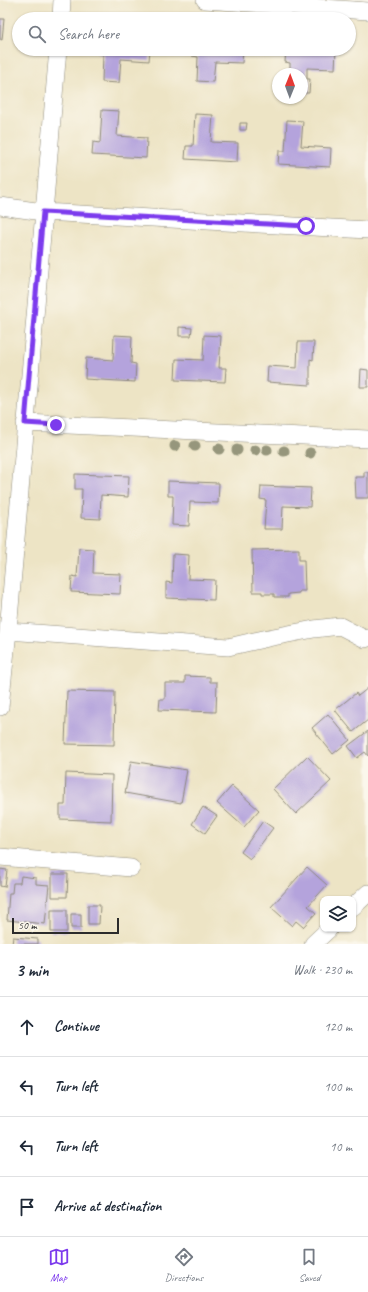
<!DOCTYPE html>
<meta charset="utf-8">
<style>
:root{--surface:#fff;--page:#f2f2f3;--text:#1f2937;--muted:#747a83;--line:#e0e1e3;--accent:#7c3aed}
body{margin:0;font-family:Caveat,sans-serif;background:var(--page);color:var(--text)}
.controls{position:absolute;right:12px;bottom:12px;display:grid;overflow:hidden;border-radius:8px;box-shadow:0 1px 3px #0004}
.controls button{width:36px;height:36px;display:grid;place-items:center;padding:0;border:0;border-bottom:1px solid var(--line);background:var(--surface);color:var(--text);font:20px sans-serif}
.compass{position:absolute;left:272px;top:68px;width:36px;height:36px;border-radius:50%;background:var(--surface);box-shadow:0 1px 3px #0004;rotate:1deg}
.scale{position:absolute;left:12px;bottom:10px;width:107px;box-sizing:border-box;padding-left:4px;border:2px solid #2b2b2b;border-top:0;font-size:11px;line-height:14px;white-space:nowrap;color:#2b2b2b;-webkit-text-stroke:3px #fbf7ec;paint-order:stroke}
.stop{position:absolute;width:12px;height:12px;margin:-9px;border:3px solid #7c3aed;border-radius:50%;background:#fff}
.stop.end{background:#7c3aed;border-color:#fff;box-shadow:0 1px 4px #0008}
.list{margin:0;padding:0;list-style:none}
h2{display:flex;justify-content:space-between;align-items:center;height:52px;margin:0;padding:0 16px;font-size:17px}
h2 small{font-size:13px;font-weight:400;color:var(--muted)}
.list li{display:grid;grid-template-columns:26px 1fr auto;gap:12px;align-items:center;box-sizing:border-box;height:60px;padding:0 16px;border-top:1px solid var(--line)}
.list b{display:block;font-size:15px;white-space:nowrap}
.list em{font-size:13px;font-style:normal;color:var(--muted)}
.icon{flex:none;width:22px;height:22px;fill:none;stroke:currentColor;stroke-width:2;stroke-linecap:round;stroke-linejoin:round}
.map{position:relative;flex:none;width:368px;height:944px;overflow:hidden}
.search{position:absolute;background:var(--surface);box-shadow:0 1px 3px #0004;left:12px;right:12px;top:12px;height:44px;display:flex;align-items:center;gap:10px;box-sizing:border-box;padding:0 14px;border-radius:22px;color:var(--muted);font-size:15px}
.sheet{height:292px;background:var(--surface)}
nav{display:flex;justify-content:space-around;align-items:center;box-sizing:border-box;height:56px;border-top:1px solid var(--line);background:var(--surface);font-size:11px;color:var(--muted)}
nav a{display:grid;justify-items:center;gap:2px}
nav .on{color:var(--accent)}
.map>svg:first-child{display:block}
.building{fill:#b4a3dc}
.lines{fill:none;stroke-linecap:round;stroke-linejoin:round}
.minor-casing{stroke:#8c8878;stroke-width:18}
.minor{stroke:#fff;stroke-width:17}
.tree{fill:#96967c}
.route{stroke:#7c3aed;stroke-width:5}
</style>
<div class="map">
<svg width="368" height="944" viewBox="0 0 368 944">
<rect width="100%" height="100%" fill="#fbf7ec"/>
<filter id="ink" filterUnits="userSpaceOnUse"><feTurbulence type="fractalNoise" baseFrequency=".025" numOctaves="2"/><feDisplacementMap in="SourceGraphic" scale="8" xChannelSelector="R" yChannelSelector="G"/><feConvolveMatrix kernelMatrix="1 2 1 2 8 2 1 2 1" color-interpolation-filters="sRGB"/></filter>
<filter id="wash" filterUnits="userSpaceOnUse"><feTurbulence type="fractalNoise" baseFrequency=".012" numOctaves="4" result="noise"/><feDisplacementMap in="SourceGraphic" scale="16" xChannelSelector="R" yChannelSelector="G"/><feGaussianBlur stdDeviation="0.9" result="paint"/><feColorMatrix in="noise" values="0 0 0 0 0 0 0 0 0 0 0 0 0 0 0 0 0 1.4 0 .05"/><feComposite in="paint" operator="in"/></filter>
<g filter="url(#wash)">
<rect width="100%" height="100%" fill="#ede4c5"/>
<g id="blocks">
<path class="building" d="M0 19H4L2 40 0 39Z
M98 49H150L149 61 121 59 119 83 102 82 103 54 98 53Z
M192 49H243L242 63 215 62 213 82 197 81 198 57 192 56Z
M286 49 336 50 335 69 307 68V79H310L309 93H302V74H290V63L285 62Z
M102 110 119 111 117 136 147 138 146 158 92 155 93 142 100 143Z
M195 114 213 115 211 142 238 143 237 162 185 159 186 146H193Z
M287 120 303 121 301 146 331 148 330 167 278 164 279 151H285Z
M240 123H247L246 130H240Z
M179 327 192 328 191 336H179Z
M114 335 132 336 131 363 136 364 135 382 85 379 86 358 113 360Z
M204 335 221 336 219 368H226L225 382 175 380 176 359 203 360Z
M298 342H314L313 360 310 359V385L267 382 268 366 297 368Z
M361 369 368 370V387H360Z
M364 472H368V498H356L355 477H364Z
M75 474 129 476 128 497 101 495 100 519 81 518 82 489H75Z
M168 481 219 483 218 503 190 502 189 526 172 525 173 496H168Z
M261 486 311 488 310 507 283 506 282 529H264L266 500 260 499Z
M79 548 94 549 93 573 121 574 120 594 71 592 72 576 77 577Z
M299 549V560H304L305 591H299V593L288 594V597H274V594H262V592H253L252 550Z
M173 554 189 555 188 579 215 580 214 600 166 598V582L172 583Z
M185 676 210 677V682H217L216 712 159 710 160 699H165V683H185Z
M368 688V720L353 732 335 710 356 693 358 696Z
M67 691 115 692 114 745 65 744Z
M328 714 350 740 333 754 312 728Z
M368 731V756L365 752 357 758 348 746Z
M307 756 331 781 296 814 273 789Z
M131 761 187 770 181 803 125 793Z
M66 773 112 775 111 821 60 819V805H65Z
M232 786 259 810 244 827 217 803Z
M203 807 217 816 205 833 192 824Z
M263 821 273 828 250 859 241 852Z
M307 867 327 885 308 906 316 913 303 927 296 921 292 926 271 907Z
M0 869 7 870 5 887 0 886Z
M52 874H68L67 897H52Z
M21 876 36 878V884L49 885 45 924 7 920 9 893H12L13 883H20Z
M88 905H100L99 924H88Z
M51 910H67V932H51Z
M71 914H81V928H71Z
M13 937 38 939V944H12Z"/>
</g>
</g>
<g filter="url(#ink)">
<use href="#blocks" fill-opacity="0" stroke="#8c8878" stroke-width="1"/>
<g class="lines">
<g class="minor-casing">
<path id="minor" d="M205 0 368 11
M61 19 62 0
M0 206 43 212 368 230
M25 423 368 439
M8 631 228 647 268 638 314 629 340 626 365 639 368 638
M0 707 8 631 58 49
M0 857 131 868
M353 907 368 893
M313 944 329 929"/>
</g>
<use href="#minor" class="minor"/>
</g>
<g class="tree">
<circle cx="175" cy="446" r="5.5"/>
<circle cx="195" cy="446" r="5.5"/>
<circle cx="219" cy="449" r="5.5"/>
<circle cx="237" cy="450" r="5.5"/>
<circle cx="255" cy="450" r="5.5"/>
<circle cx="267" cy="450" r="5.5"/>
<circle cx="284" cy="451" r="5.5"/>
<circle cx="310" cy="453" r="5.5"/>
</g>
</g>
<g class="lines" filter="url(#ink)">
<path class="route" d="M56 425 25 423 43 212 306 226"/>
</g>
</svg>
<div class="controls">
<button><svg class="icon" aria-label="layers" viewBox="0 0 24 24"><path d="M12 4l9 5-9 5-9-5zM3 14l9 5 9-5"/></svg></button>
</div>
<svg class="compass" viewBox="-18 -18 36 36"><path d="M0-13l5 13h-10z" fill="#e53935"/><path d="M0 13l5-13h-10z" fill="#747a83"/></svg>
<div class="scale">50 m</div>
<div class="stop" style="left:306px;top:226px"></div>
<div class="stop end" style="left:56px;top:425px"></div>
<div class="search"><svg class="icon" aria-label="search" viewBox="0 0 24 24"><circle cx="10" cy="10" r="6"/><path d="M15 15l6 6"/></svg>Search here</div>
</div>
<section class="sheet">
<h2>3 min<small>Walk · 230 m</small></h2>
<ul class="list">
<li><svg class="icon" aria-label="ahead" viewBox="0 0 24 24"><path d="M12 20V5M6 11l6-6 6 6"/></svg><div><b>Continue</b></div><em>120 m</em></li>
<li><svg class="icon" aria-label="left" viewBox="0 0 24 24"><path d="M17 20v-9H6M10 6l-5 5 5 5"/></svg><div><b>Turn left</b></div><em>100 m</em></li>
<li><svg class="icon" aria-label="left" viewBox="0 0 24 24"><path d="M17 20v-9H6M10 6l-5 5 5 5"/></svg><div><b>Turn left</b></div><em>10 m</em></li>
<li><svg class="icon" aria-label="arrive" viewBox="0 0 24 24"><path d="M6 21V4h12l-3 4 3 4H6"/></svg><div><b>Arrive at destination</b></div></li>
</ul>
</section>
<nav>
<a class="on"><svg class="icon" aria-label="map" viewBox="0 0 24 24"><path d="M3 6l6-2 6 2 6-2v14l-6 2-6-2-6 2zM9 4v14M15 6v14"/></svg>Map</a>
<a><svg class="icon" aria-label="directions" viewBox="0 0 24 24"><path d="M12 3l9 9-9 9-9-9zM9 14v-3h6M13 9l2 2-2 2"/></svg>Directions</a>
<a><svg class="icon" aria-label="saved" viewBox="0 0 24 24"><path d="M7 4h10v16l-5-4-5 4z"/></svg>Saved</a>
</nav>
